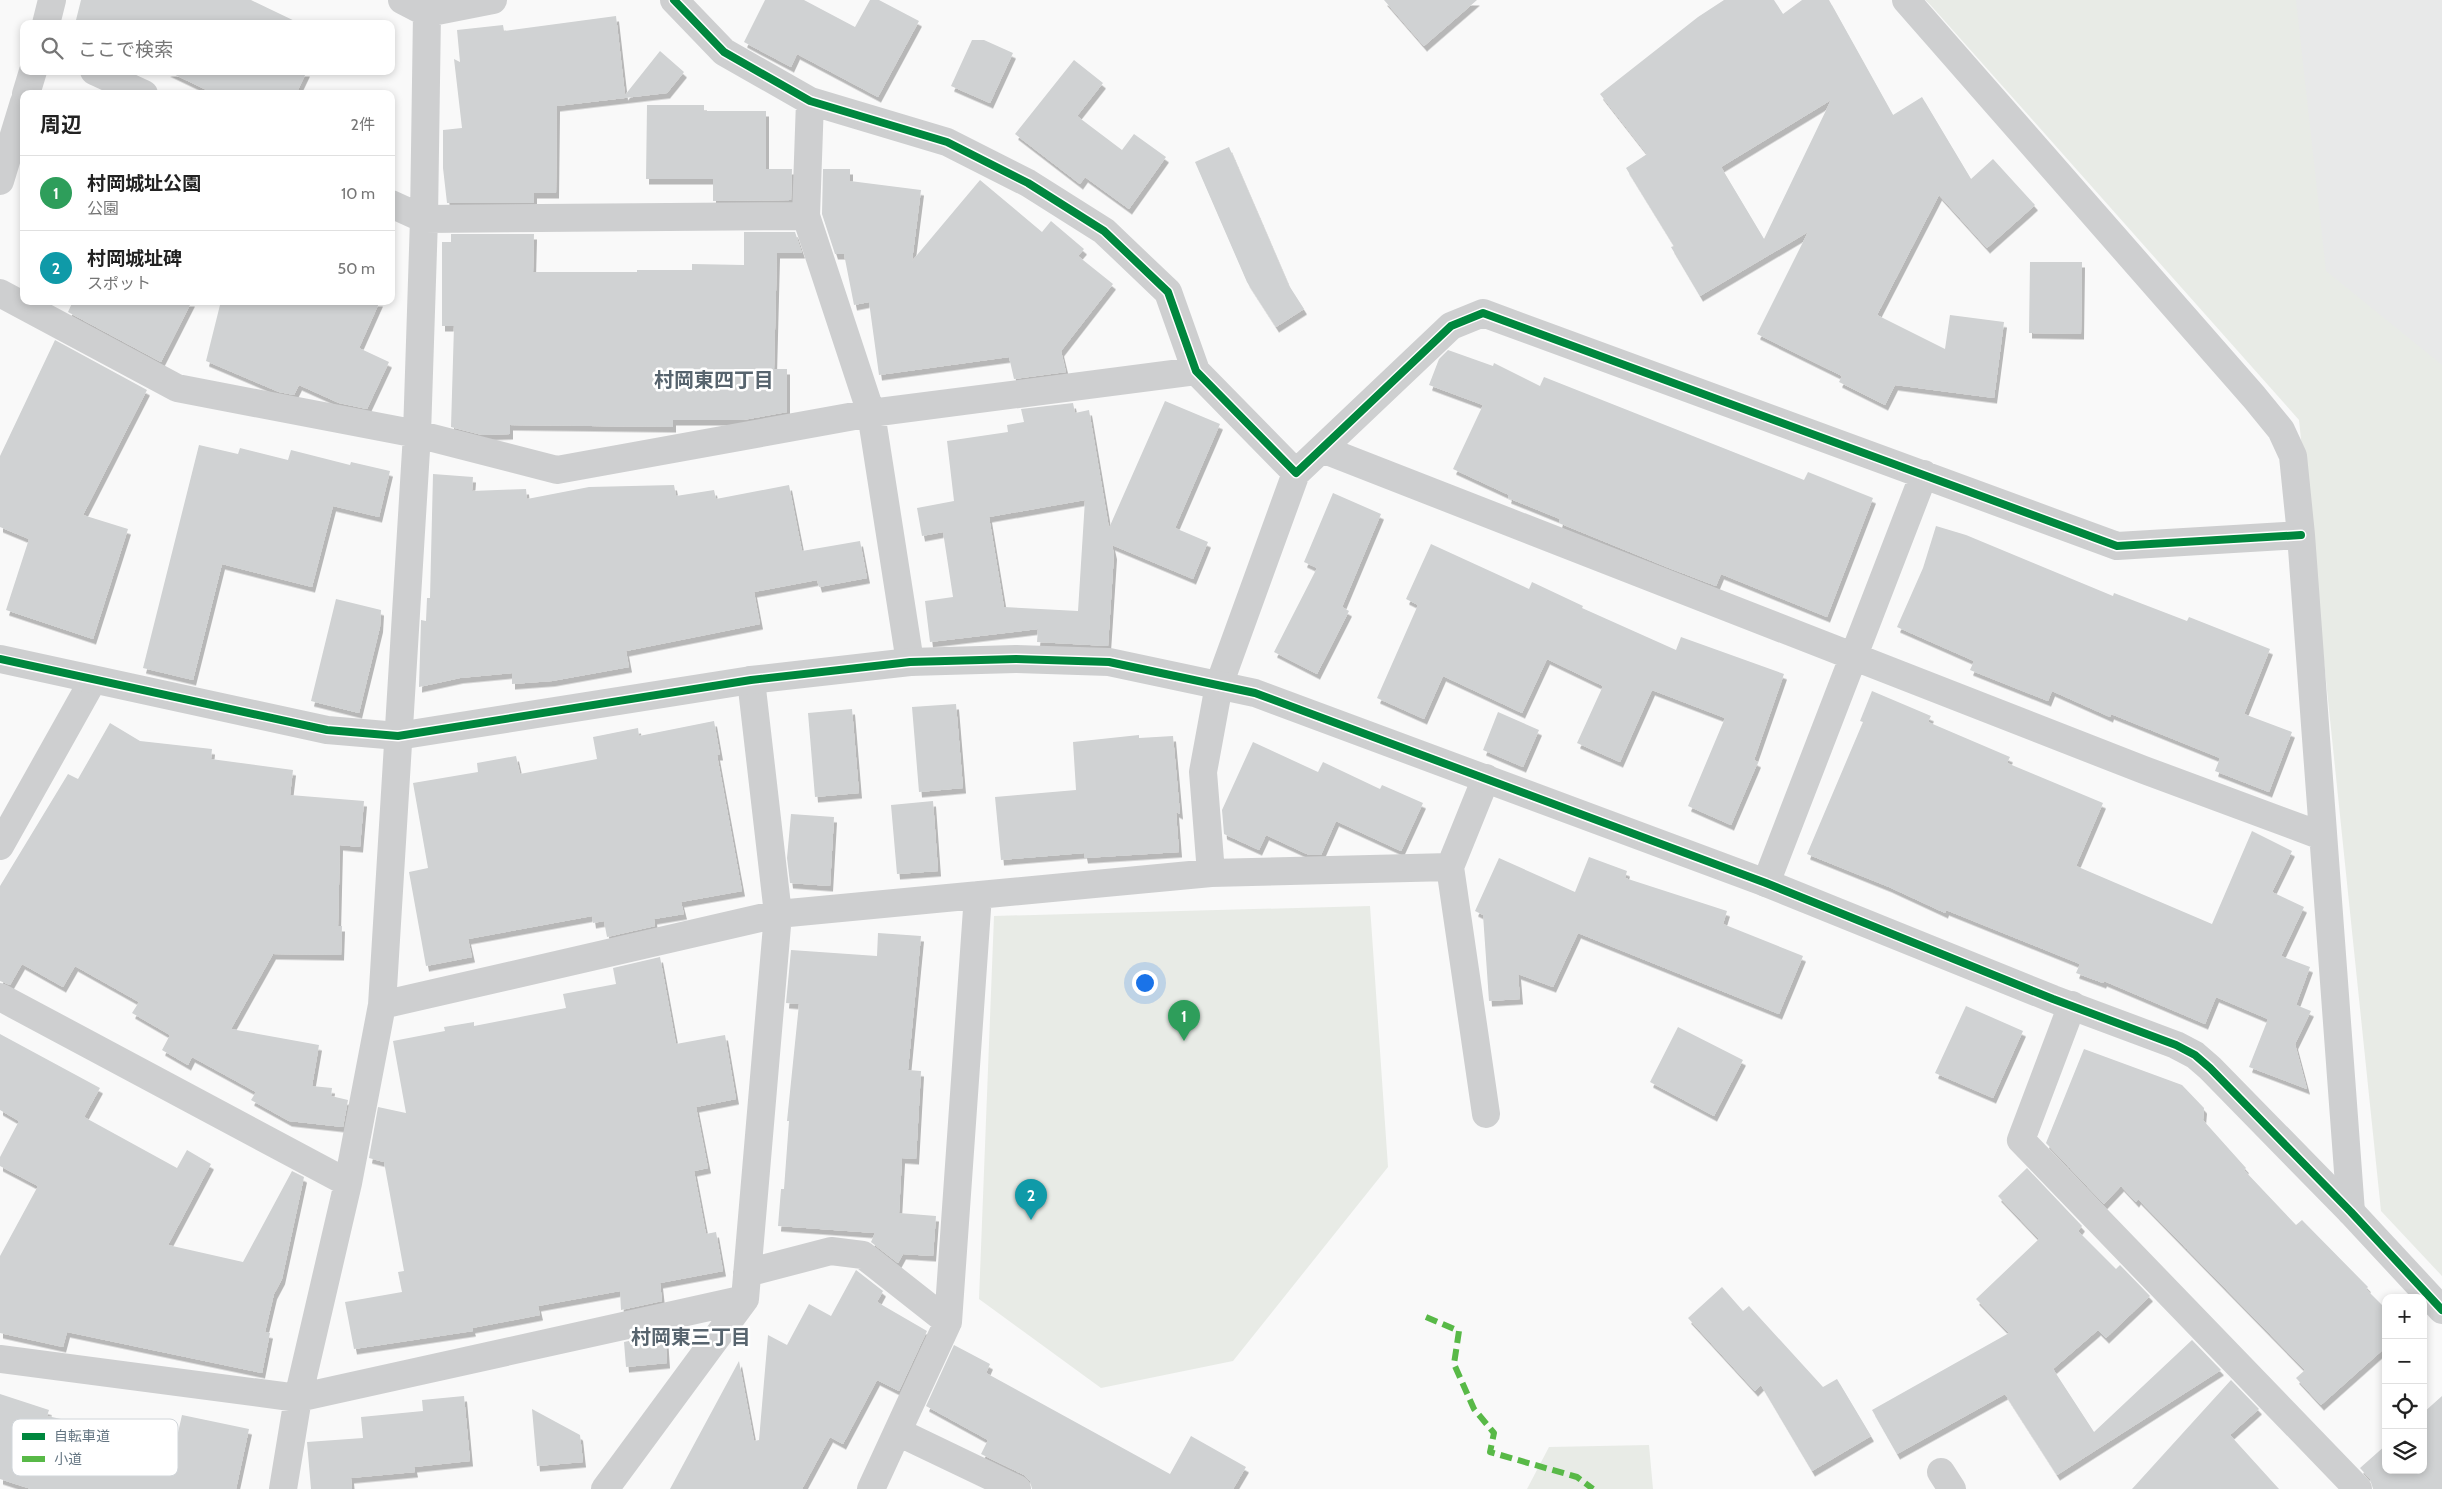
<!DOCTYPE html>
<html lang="ja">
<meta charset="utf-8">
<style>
:root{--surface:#fff;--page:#f2f2f2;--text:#222;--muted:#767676;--line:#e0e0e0;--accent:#db2777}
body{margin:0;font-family:Cabin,"Noto Sans JP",sans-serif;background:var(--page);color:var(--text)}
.controls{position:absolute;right:15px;bottom:15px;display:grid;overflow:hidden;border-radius:10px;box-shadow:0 2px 8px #0003}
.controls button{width:45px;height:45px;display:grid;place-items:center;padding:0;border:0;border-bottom:1px solid var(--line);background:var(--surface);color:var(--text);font:25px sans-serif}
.you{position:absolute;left:1144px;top:982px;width:18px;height:18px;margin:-12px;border:4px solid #fff;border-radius:50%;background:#1a73e8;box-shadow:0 0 0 8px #1a73e833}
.badge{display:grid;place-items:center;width:32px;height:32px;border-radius:50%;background:var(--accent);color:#fff;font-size:16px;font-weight:700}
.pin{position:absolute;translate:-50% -41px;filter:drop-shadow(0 1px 2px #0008)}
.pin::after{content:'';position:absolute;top:26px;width:18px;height:15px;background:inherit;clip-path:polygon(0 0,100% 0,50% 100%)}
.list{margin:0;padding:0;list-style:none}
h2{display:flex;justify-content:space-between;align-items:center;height:65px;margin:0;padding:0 20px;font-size:21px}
h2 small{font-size:16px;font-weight:400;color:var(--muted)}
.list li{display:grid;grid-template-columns:32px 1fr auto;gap:15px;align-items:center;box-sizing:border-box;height:75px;padding:0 20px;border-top:1px solid var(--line)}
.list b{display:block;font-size:19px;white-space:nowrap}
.list p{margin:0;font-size:16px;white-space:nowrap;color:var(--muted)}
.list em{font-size:16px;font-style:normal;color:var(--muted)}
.icon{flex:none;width:28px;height:28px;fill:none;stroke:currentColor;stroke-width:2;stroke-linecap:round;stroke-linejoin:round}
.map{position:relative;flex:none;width:2442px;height:1489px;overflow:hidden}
.search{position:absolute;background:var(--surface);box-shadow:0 2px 8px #0003;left:20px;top:20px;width:375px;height:55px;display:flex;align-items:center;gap:12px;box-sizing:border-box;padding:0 18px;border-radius:10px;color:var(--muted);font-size:19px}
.panel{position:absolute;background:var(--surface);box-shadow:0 2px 8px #0003;left:20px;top:90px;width:375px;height:215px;border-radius:10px}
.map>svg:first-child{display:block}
.built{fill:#e8e9e9}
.green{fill:#e8ebe6}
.building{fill:#d0d2d3;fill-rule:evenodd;filter:url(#shadow)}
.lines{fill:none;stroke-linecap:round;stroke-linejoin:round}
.minor{stroke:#cecfd0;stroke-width:28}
.tertiary{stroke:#cecfd0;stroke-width:28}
.quiet{stroke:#58b947;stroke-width:6;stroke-dasharray:12 6;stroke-linecap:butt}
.cycleway-casing{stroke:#fff;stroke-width:11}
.cycleway{stroke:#00873e;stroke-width:8}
.labels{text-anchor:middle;stroke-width:5;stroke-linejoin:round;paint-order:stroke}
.neighbourhood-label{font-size:20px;font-weight:bold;fill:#57646e;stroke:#fff}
.key{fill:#fff;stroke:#d1d6da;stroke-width:1}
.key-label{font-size:14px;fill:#657683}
</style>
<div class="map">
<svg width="2442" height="1489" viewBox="0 0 2442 1489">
<defs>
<filter id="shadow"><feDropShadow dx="3" dy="5.5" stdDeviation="0" flood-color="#0004"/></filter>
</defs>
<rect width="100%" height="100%" fill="#f9f9f9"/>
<path class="built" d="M1925 0H2442V1276L2311 419 1978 44Z"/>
<path class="green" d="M1926 0H2296L2326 271 2442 365V1276L2381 1211 2299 420Z
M1370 906 1388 1167 1233 1361 1101 1388 979 1299 994 916Z
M1649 1445 1653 1489H1527L1549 1447Z"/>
<path class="building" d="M81 0H251L301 24H75Z
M765 0H804L855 27 870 0H879L919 21 878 97 797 54 791 67 744 42Z
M1384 0H1477L1424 46Z
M1724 0H1774L1783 14 1802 0H1829L1893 115 1922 97 1971 179 1993 159 2035 205 1987 248 1939 195 1877 315 1945 349 1950 315 2004 322 1994 398 1895 385 1885 405 1839 382 1842 376 1757 334 1808 232 1700 296 1671 247 1674 246 1626 168 1647 154 1600 94 1698 17ZM1831 100 1764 239 1721 167Z
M616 16 625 95 660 51 684 72 667 93 557 106 556 193H534V203H447L443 168V130L462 128 454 59 460 62 457 30 503 25 504 31Z
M972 40H984L1013 53 990 103 951 86Z
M1074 60 1103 83 1077 116 1122 150 1134 134 1166 157 1129 209 1085 177 1080 184 1015 134Z
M167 71H307L296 94H215Z
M647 105H704V111H766V169H792L791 200 713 201V179H646Z
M1229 147 1288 284 1304 309 1276 327 1247 282 1195 162Z
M823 169H850V181L921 190 912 261 980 180 1042 232 1051 221 1084 249 1078 256 1113 284 1061 351 1066 372 1014 379 1009 357 879 375 869 302 854 305 844 254H835L822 214Z
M744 232H795L802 253H777L774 369H787V412L743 420H673V427L510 425V434L482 435 451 427 454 326H442V242H451V234H534L533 272H637V270H692V264L744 265Z
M2030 262H2082L2081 334 2029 333Z
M73 301H192L161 362 68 312Z
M221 301H380L359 348 389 362 367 409 339 403 299 385 294 395 279 392 206 361Z
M55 340 147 390 83 515 128 529 93 639 6 610 29 539 0 527V456Z
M1448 350 1493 366 1494 363 1540 386 1544 377 1804 480 1808 472 1873 498 1827 617 1721 574 1716 586 1669 568 1559 523 1560 519 1508 498 1509 495 1453 469 1483 405 1429 385 1439 359Z
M1165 401 1220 424 1175 528 1208 542 1193 579 1112 545 1114 554 1108 646 1037 642 1038 629 930 642 925 601 953 597 943 532 922 536 917 508 954 501 947 441 1008 432 1007 425 1024 422 1021 409 1073 403 1075 413 1089 410 1109 528ZM1085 500 1078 611 1004 607 989 517Z
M199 445 238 454 240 448 288 460 291 450 350 465 351 462 390 471 379 517 333 506 312 587 222 564 193 680 143 668Z
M433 474 473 477 472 491 526 489 527 499 589 487 674 485 676 496 714 490 716 499 789 485 802 551 860 541 867 578 819 587 817 580 754 592 760 624 626 651 629 667 552 681 512 684V673L460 678 419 687 421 620 426 621 427 598H430Z
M1333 493 1381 514 1342 607 1349 611 1317 674 1274 652 1317 568 1304 562Z
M1936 526 1966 535 2113 596 2114 593 2187 621 2189 617 2270 649 2244 714 2292 732 2269 792 2215 771 2220 758 2111 714 2110 717 2052 691 2048 701 1970 670 1974 661 1897 627 1923 568Z
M1431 544 1529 589 1532 582 1583 606 1582 608 1676 650 1681 637 1784 674 1754 760 1758 762 1731 825 1688 806 1725 718 1652 690 1620 762 1577 743 1603 686 1547 659 1522 713 1443 676 1424 719 1377 698 1418 605 1406 599Z
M336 599 381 610 380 627 359 713 311 701Z
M1872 691 1931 716 1928 722 2010 757 2007 763 2103 803 2076 866 2212 924 2252 831 2292 851 2272 892 2304 907 2281 956 2310 967 2296 1005 2311 1011 2295 1044 2307 1089 2249 1067 2268 1019 2216 997 2205 1024 2104 981 2103 983 2076 973 2080 964 1946 910 1945 913 1889 887 1807 854 1863 722 1860 721Z
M956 704 963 788 919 792 912 707Z
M852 709 859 793 815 797 808 713Z
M1498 712 1539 730 1523 767 1483 750Z
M714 721 720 755H717L742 891 681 902 684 914 654 919 655 926 607 937 604 921 593 923 592 916 468 939 472 957 426 966 409 872 428 868 413 783 478 772 477 763 516 756 520 774 597 759 593 737 638 728 639 736Z
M110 723 140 741 212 749 211 759 293 770 290 795 364 801 360 847 340 845 338 926H342L341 955 273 954 231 1029 319 1045 312 1086 332 1088 331 1096 348 1100 343 1127 289 1121 251 1100 256 1092 192 1057 188 1065 162 1050 170 1035 132 1013 139 1002 75 966 63 987 22 964 10 985 0 981V886L68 774 78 779Z
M1139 735V738L1173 736 1180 814 1176 812 1179 852 1085 858 1084 853 1001 860 995 797 1076 790 1073 742Z
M1253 742 1318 772 1323 762 1380 789 1382 785 1423 803 1401 851 1336 821 1321 855H1309L1266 835 1259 850 1224 834 1222 810Z
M933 801 938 871 897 874 891 805Z
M791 814 834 817 830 886 790 883 787 858Z
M1589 857 1627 871 1625 878 1727 911 1723 924 1803 956 1779 1014 1578 933 1553 987 1518 974 1520 999 1489 1001 1483 915 1475 911 1499 858 1575 892Z
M878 933 921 936 908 1070 921 1071 916 1159 902 1158 899 1213 936 1216 933 1256 903 1254 898 1263 871 1242 875 1233 778 1226 781 1189H784L789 1121H787L799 1004 786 1003 791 950 877 956Z
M660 957 676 1044 725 1035 736 1099 696 1107 708 1168 694 1171 706 1234 716 1232 723 1271 660 1283 662 1301 621 1310 620 1291 538 1306 540 1315 472 1328 473 1331 354 1349 345 1302 402 1292 398 1272 404 1271 384 1162 369 1158 378 1107 406 1113 393 1041 445 1031 444 1027 474 1022V1026L566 1008 563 994 616 984 613 968Z
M1966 1006 2023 1031 1993 1098 1935 1073Z
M1678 1027 1743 1060 1714 1116 1650 1082Z
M0 1034 100 1088 84 1117 177 1168 187 1150 211 1164 168 1245 243 1262 292 1171 304 1177 282 1279 274 1294 265 1332 270 1333 262 1373 67 1332 63 1347 0 1333V1256L38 1186 0 1166V1157L19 1121 0 1110Z
M2084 1049 2182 1085 2204 1108 2203 1120 2246 1168 2244 1170 2296 1225 2302 1220 2368 1287 2366 1289 2386 1309V1347L2321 1405 2296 1378 2305 1370 2138 1199 2136 1202 2121 1186 2104 1204 2046 1143Z
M2027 1168 2082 1226 2078 1231 2116 1269 2120 1265 2150 1296 2106 1338 2098 1330 2053 1369 2094 1432 2192 1340 2221 1370 2057 1475 2005 1394 1897 1454 1872 1410 2009 1333 1976 1299 2039 1239 1998 1196Z
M856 1270 883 1291 877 1302 927 1331 899 1391 877 1380 843 1444 830 1437 802 1489H670L739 1361 754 1441 759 1440 768 1335 787 1345 809 1304 831 1316Z
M1722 1287 1743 1311 1749 1306 1823 1387 1837 1379 1871 1436 1812 1471 1761 1385 1755 1391 1688 1318Z
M665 1333 667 1363 626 1367 624 1342Z
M954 1345 990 1364 986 1373 1170 1474 1191 1436 1246 1467 1233 1489H1032L1030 1481 1024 1475 981 1454 988 1440 926 1406Z
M2231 1380 2259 1409 2230 1435 2279 1489H2132Z
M0 1394 49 1410 47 1416 131 1434 133 1428 177 1437 182 1415 249 1429 236 1489H31L0 1479Z
M464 1396 470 1461 414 1467 415 1472 351 1478 352 1489H311L307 1442 363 1438 361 1417 423 1411 422 1400Z
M2442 1396V1489H2373L2370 1479 2360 1468 2386 1445V1470H2423V1413Z
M532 1409 580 1435 583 1462 537 1466Z"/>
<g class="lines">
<path class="minor" d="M402 0 427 13 493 0
M674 0 724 52 810 101 947 142 1028 183 1104 231 1168 292 1196 371 1296 473 1451 326 1483 313 2117 546 2301 535
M1906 0 2254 397 2281 430 2293 456 2301 535 2351 1212
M46 24 52 0
M94 71 144 94
M26 94 33 71
M810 101 806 216 871 413 1196 371
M0 181 24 102
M391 204 424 219 806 216
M0 293 177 388 417 434 557 470 871 413 910 662
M1322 449 2144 770 2322 836
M1486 778 1450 867 1486 1114
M0 846 93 680
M1211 873 1203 772 1219 685 1296 473
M1766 883 1924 474
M0 997 348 1183
M382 1005 778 914 1211 873 1450 867
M2072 1005 2021 1140 2358 1489
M747 1273 831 1251 863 1255 948 1322
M0 1359 298 1398 745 1299
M898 1432 1017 1489
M1941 1472 1952 1489
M283 1489 298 1398 348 1183 382 1005 417 434 424 219 427 13 423 0
M605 1489 745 1299 778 914 751 680
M871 1489 948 1322 978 895"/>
<path class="tertiary" d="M0 659 327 730 398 736 751 680 910 662 1016 659 1109 662 1255 693 1766 883 2053 999 2176 1045 2195 1055 2210 1068 2351 1212 2442 1310"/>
<path class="quiet" d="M1426 1317 1459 1331 1454 1364 1474 1409 1494 1433 1490 1452 1577 1477 1593 1489"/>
<g class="cycleway-casing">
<path id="cycleway" d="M674 0 724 52 810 101 947 142 1028 183 1104 231 1168 292 1196 371 1296 473 1451 326 1483 313 2117 546 2301 535
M0 659 327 730 398 736 751 680 910 662 1016 659 1109 662 1255 693 1766 883 2053 999 2176 1045 2195 1055 2210 1068 2351 1212 2442 1310"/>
</g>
<use href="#cycleway" class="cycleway"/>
</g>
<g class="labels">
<g class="neighbourhood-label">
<text x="714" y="387">村岡東四丁目</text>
<text x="691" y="1344">村岡東三丁目</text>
</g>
</g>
<rect x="12" y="1419" width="166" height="57" rx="8" class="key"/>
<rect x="22" y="1433" width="23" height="7" fill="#00873e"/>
<rect x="22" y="1456" width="23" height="6" fill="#58b947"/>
<g class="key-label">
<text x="54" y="1441">自転車道</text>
<text x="54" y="1464">小道</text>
</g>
</svg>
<div class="controls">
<button>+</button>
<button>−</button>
<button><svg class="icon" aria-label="locate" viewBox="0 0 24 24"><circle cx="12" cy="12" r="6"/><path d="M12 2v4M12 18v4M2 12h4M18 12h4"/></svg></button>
<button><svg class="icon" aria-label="layers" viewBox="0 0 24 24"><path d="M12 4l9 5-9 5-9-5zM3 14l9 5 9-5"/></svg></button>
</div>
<div class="you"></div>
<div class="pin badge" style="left:1184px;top:1041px;background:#2e9e5b">1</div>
<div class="pin badge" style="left:1031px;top:1220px;background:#0f9aa8">2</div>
<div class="search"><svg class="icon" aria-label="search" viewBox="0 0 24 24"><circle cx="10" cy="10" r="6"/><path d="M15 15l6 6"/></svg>ここで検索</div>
<section class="panel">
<h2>周辺<small>2件</small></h2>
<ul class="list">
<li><span class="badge" style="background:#2e9e5b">1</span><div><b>村岡城址公園</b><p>公園</p></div><em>10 m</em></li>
<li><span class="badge" style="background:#0f9aa8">2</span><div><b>村岡城址碑</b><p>スポット</p></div><em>50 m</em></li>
</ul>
</section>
</div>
